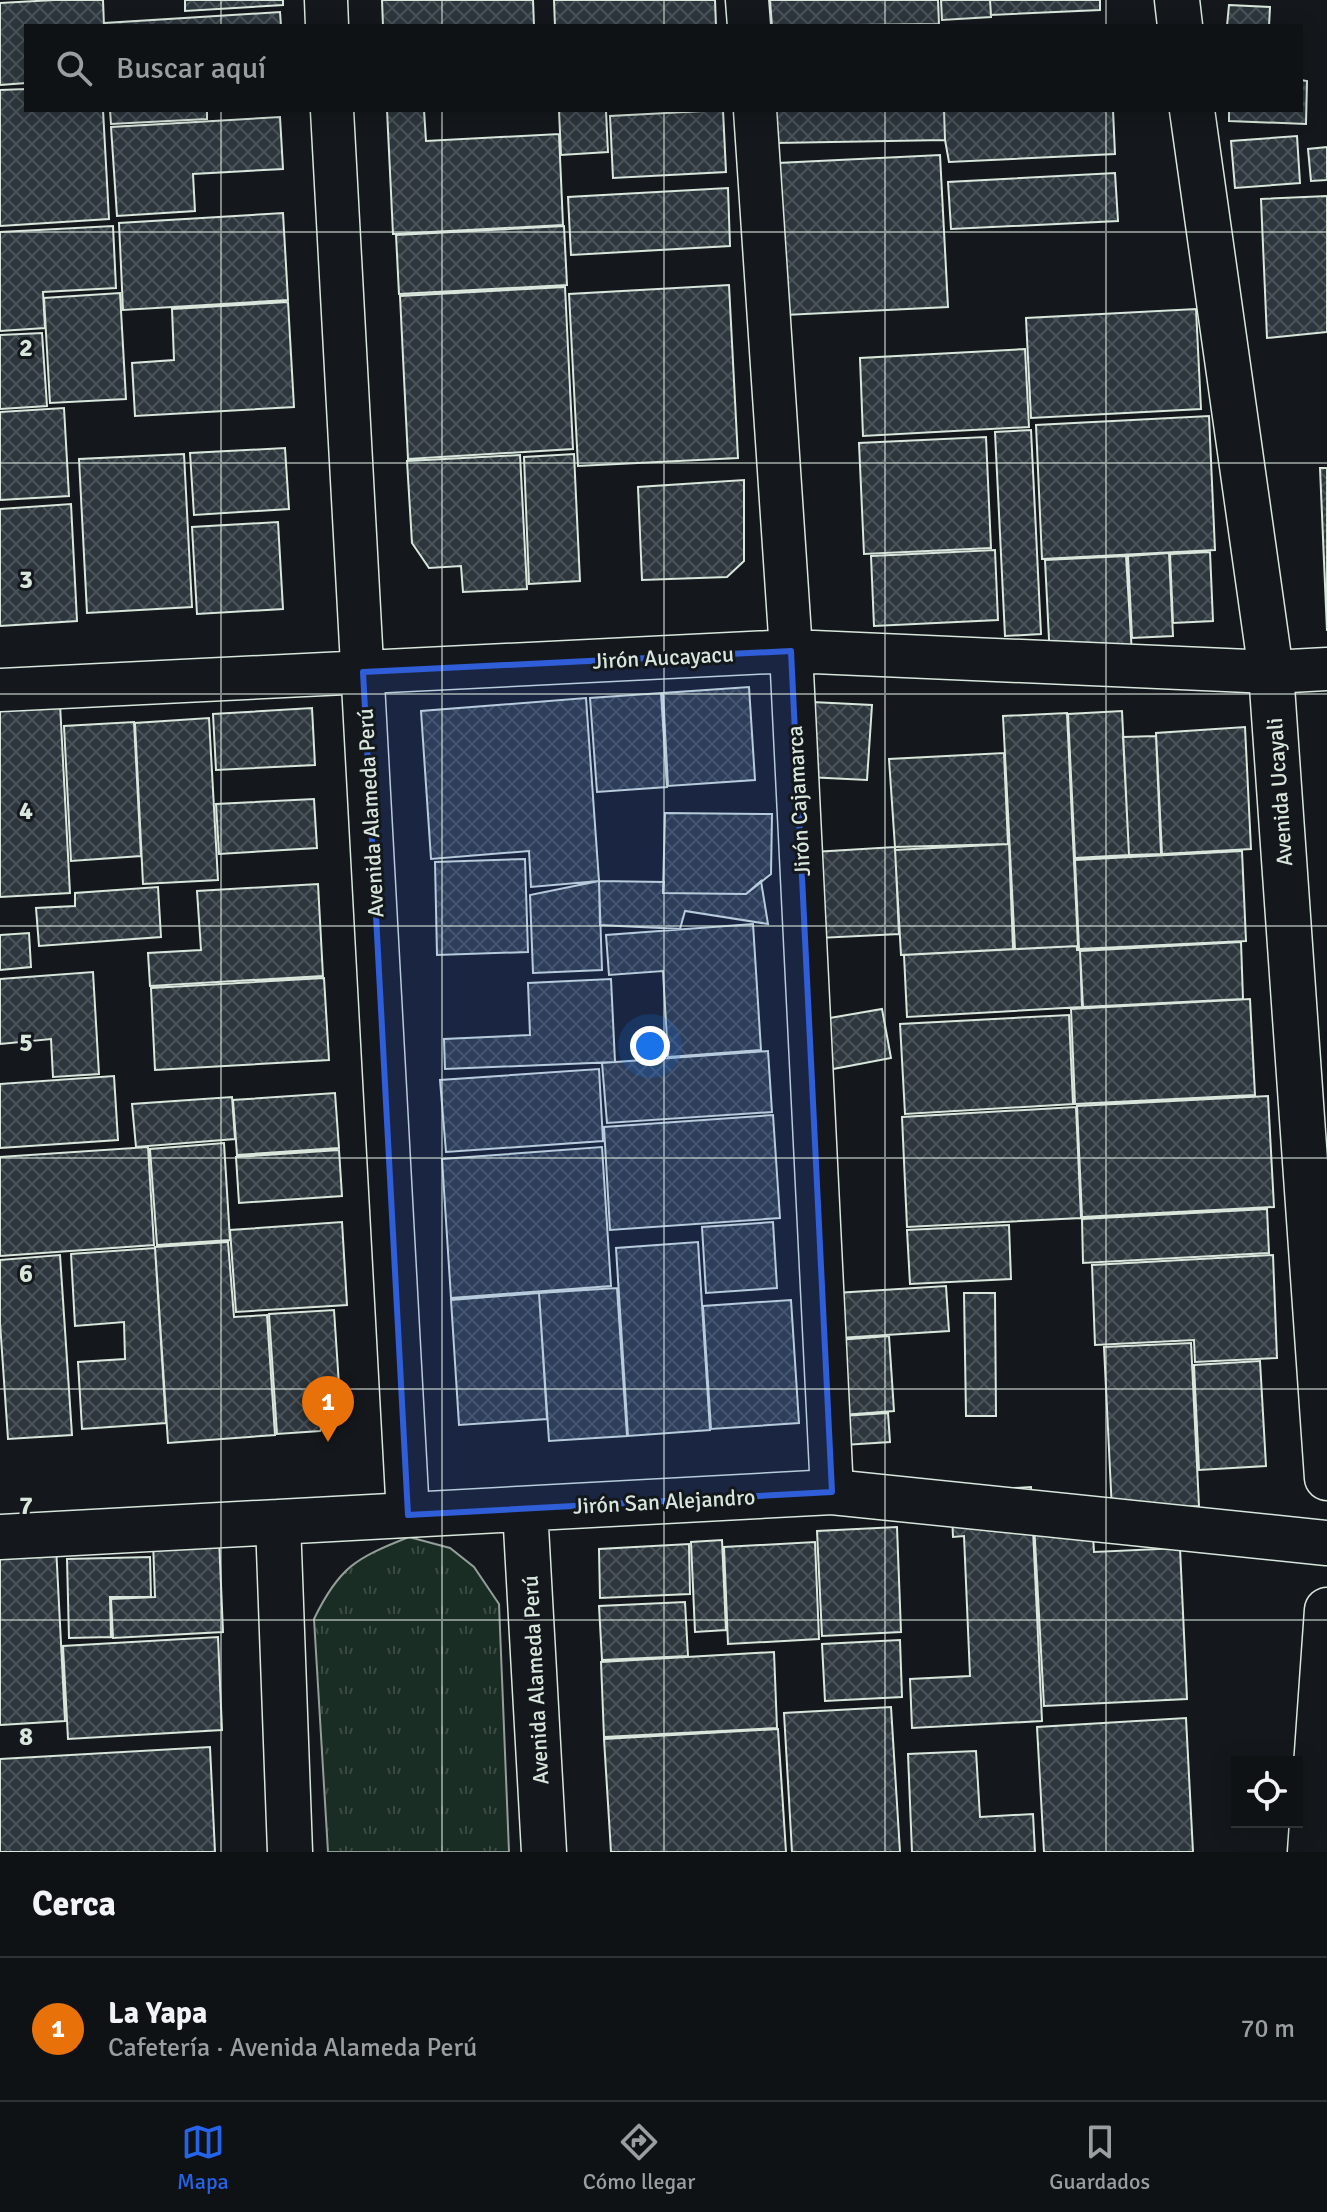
<!DOCTYPE html>
<html lang="es">
<meta charset="utf-8">
<style>
:root{--surface:#0f1215;--page:#181b1e;--text:#f1f3f6;--muted:#9b9ea0;--line:#2f3234;--accent:#2563eb}
body{margin:0;font-family:Signika,sans-serif;background:var(--page);color:var(--text)}
.controls{position:absolute;right:24px;bottom:24px;display:grid;overflow:hidden;border-radius:0px;box-shadow:0 4px 20px #0003}
.controls button{width:72px;height:72px;display:grid;place-items:center;padding:0;border:0;border-bottom:2px solid var(--line);background:var(--surface);color:var(--text);font:40px sans-serif}
.you{position:absolute;left:650px;top:1046px;width:28px;height:28px;margin:-20px;border:6px solid #fff;border-radius:50%;background:#1a73e8;box-shadow:0 0 0 12px #1a73e833}
.badge{display:grid;place-items:center;width:52px;height:52px;border-radius:50%;background:var(--accent);color:#fff;font-size:26px;font-weight:700}
.pin{position:absolute;translate:-50% -66px;filter:drop-shadow(0 2px 4px #0008)}
.pin::after{content:'';position:absolute;top:42px;width:28px;height:24px;background:inherit;clip-path:polygon(0 0,100% 0,50% 100%)}
.list{margin:0;padding:0;list-style:none}
h2{display:flex;justify-content:space-between;align-items:center;height:104px;margin:0;padding:0 32px;font-size:34px}
h2 small{font-size:26px;font-weight:400;color:var(--muted)}
.list li{display:grid;grid-template-columns:52px 1fr auto;gap:24px;align-items:center;box-sizing:border-box;height:144px;padding:0 32px;border-top:2px solid var(--line)}
.list b{display:block;font-size:30px;white-space:nowrap}
.list p{margin:0;font-size:26px;white-space:nowrap;color:var(--muted)}
.list em{font-size:26px;font-style:normal;color:var(--muted)}
.icon{flex:none;width:44px;height:44px;fill:none;stroke:currentColor;stroke-width:2;stroke-linecap:round;stroke-linejoin:round}
.map{position:relative;flex:none;width:1327px;height:1852px;overflow:hidden}
.search{position:absolute;background:var(--surface);box-shadow:0 4px 20px #0003;left:24px;right:24px;top:24px;height:88px;display:flex;align-items:center;gap:20px;box-sizing:border-box;padding:0 28px;border-radius:0px;color:var(--muted);font-size:30px}
.sheet{height:248px;background:var(--surface)}
nav{display:flex;justify-content:space-around;align-items:center;box-sizing:border-box;height:112px;border-top:2px solid var(--line);background:var(--surface);font-size:22px;color:var(--muted)}
nav a{display:grid;justify-items:center;gap:4px}
nav .on{color:var(--accent)}
.map>svg:first-child{display:block}
.park{fill:url(#park-tufts);stroke:#939e99;stroke-width:2}
.building{fill:url(#building-cross-hatch);stroke:#d8e6dc;stroke-width:2}
.lines{fill:none;stroke-linecap:round;stroke-linejoin:round}
.street-casing{stroke:#d8e6dc;stroke-width:45}
.secondary-casing{stroke:#d8e6dc;stroke-width:47}
.street{stroke:#14181c;stroke-width:42}
.secondary{stroke:#14181c;stroke-width:44}
.marked{fill:#305dd8;fill-opacity:0.2;stroke:#305dd8;stroke-width:6;stroke-linejoin:round}
.grid{fill:none;stroke:#d8e6dc;stroke-width:2;stroke-opacity:0.55}
.labels{text-anchor:middle;stroke-width:6;stroke-linejoin:round;paint-order:stroke}
.street-label{font-size:22px;fill:#d8e6dc;stroke:#14181c}
.grid-label{font-size:26px;text-anchor:middle;font-weight:bold;fill:#d8e6dc;stroke:#14181c;stroke-width:6;stroke-linejoin:round;paint-order:stroke}
</style>
<div class="map">
<svg width="1327" height="1852" viewBox="0 0 1327 1852">
<defs>
<pattern id="park-tufts" width="24" height="20" patternUnits="userSpaceOnUse" patternTransform="scale(2)"><rect width="24" height="20" fill="#1a2d24"/><path d="M3 7l-1-3M5 7V3M7 7l1-3M15 17l-1-3M17 17v-4M19 17l1-3" fill="none" stroke="#3b4b43"/></pattern>
<pattern id="building-cross-hatch" width="8" height="8" patternUnits="userSpaceOnUse" patternTransform="scale(2)"><rect width="8" height="8" fill="#2c363c"/><path d="M0 0l8 8M0 8l8-8" fill="none" stroke="#4a5358"/></pattern>
</defs>
<rect width="100%" height="100%" fill="#14181c"/>
<path class="park" d="M409 1537 450 1548 474 1567 499 1604 509 1852H328L314 1619C339 1567 356 1558 409 1537Z"/>
<path class="building" d="M54 0H103L104 26H26V83L0 85V3Z
M185 0H283V5L185 11Z
M382 0H533L534 26H383Z
M554 0H715L716 26H555Z
M770 0H938L939 24 772 26Z
M941 0H990L991 17 942 20Z
M990 0H1100V10L991 15Z
M1229 5 1270 7 1269 26H1227Z
M280 12 281 26H106L105 23Z
M1301 80 1307 81 1306 124 1229 121V110H1301Z
M26 89V110H103L109 219 0 226V90Z
M110 110H207V119L111 124Z
M387 110H424L426 141 559 134 563 225 393 234Z
M559 110H615L606 111 608 152 561 155Z
M723 110 726 172 613 178 610 116Z
M776 110H944L945 140 776 143Z
M944 110H1113L1115 154 949 162 945 140Z
M280 117 283 169 193 174 195 211 117 216 111 127Z
M1297 136 1300 183 1235 188 1231 141Z
M1327 147V180L1311 181 1308 149Z
M940 155 948 307 785 315 778 163Z
M1115 173 1118 221 951 229 948 182Z
M728 188 730 246 571 255 568 197Z
M1327 196V332L1267 338 1261 199Z
M283 213 288 300 123 310 119 223Z
M113 226 116 288 43 292 45 328 0 331V232Z
M564 226 567 285 399 294 396 235Z
M729 285 738 458 578 466 569 294Z
M565 287 573 449 408 459 400 296Z
M120 293 126 399 50 403 44 298Z
M288 302 294 407 135 416 132 363 174 360 172 309Z
M1196 309 1201 409 1031 418 1026 318Z
M42 333 47 406 0 409V335Z
M1025 349 1029 427 863 436 860 358Z
M64 408 69 496 0 500V412Z
M1209 416 1215 550 1042 559 1036 425Z
M1031 430 1041 634 1005 636 995 432Z
M986 437 991 548 864 554 859 443Z
M285 448 289 509 194 515 190 453Z
M184 454 192 607 87 613 79 459Z
M574 454 580 581 529 584 524 457Z
M520 455 527 589 463 592 461 566 429 568 412 543 407 461Z
M1320 468H1327V631Z
M744 480V561L727 577 642 580 638 487Z
M71 504 77 621 0 626V509Z
M278 522 283 609 197 614 192 527Z
M995 550 998 620 874 626 871 556Z
M1210 552 1213 621 1173 623 1170 554Z
M1169 553 1173 636 1132 638 1128 556Z
M1126 556 1132 654 1050 659 1045 560Z
M749 687 755 780 668 786 663 693Z
M661 693 667 787 597 792 590 698Z
M586 698 599 881 531 887 529 851 431 859 421 711Z
M812 702 872 705 867 780 807 777Z
M60 704 70 893 0 897V708Z
M312 708 315 765 216 770 213 714Z
M1122 711 1129 855 1075 858 1068 714Z
M1067 713 1078 946 1015 949 1003 716Z
M209 718 218 880 143 884 135 723Z
M134 722 141 856 71 861 64 726Z
M1245 727 1251 849 1162 854 1156 733Z
M1156 736 1161 854 1129 855 1123 737Z
M1004 753 1008 844 895 847 889 759Z
M314 799 317 848 219 854 216 804Z
M665 813 772 814 771 874 746 894 663 893Z
M1009 844 1013 949 901 955 895 850Z
M895 847 899 934 819 938 814 852Z
M1242 851 1246 941 1079 949 1075 860Z
M525 859 528 952 437 955 435 862Z
M599 881 602 970 533 973 530 895Z
M599 881 664 882 663 893 746 894 761 881 768 924 685 911 680 929 600 925Z
M318 884 323 976 150 986 148 953 201 950 197 891Z
M158 887 161 937 39 946 36 908 75 906V893Z
M753 924 761 1050 668 1057 663 971 609 975 606 935Z
M29 933 31 967 0 970V935Z
M1241 942 1243 999 1083 1007 1080 951Z
M1077 946V950H1080L1082 1007 907 1017 904 955Z
M93 972 99 1074 53 1077 51 1039 0 1044V979Z
M324 978 329 1060 155 1070 151 988Z
M611 979 615 1062 445 1069 444 1039 530 1035 528 983Z
M1250 999 1255 1095 1075 1104 1071 1009Z
M882 1009 891 1058 833 1069 824 1019Z
M1069 1015 1073 1104 905 1114 900 1024Z
M768 1051 772 1112 607 1123 602 1063Z
M599 1069 603 1141 446 1152 440 1080Z
M114 1076 118 1140 0 1148V1084Z
M335 1093 339 1148 237 1155 233 1100Z
M1268 1096 1274 1207 1082 1217 1077 1106Z
M232 1097 235 1139 136 1147 132 1104Z
M1076 1107 1081 1218 907 1227 902 1117Z
M773 1115 780 1218 610 1230 604 1127Z
M224 1143 230 1240 157 1245 150 1149Z
M148 1147 154 1245 0 1256V1157Z
M602 1147 611 1286 451 1298 442 1159Z
M339 1150 342 1196 239 1203 236 1157Z
M1267 1209 1269 1253 1083 1263 1082 1219Z
M342 1222 347 1305 236 1312 230 1230Z
M773 1222 777 1288 706 1293 702 1227Z
M1009 1225 1011 1279 910 1284 907 1230Z
M228 1242 234 1317 267 1315 275 1435 168 1443 155 1247Z
M698 1242 710 1430 628 1436 616 1248Z
M155 1248 166 1423 82 1429 78 1362 125 1359 124 1322 75 1326 71 1254Z
M60 1255 72 1435 8 1439 0 1323V1260Z
M1273 1255 1277 1358 1195 1362 1194 1340 1095 1345 1092 1265Z
M946 1286 949 1331 839 1338 836 1293Z
M617 1288 627 1436 549 1441 539 1293Z
M539 1293 547 1419 459 1425 451 1300Z
M964 1293H995L996 1416H966Z
M791 1300 799 1423 711 1429 703 1306Z
M334 1310 340 1400 320 1431 277 1434 269 1314Z
M889 1336 894 1411 842 1415 838 1340Z
M1191 1343 1199 1506 1112 1511 1104 1347Z
M1260 1361 1266 1466 1199 1470 1194 1365Z
M888 1413 890 1442 844 1445 842 1416Z
M1031 1487 1042 1721 912 1728 910 1679 970 1676 964 1536 953 1537 951 1492Z
M1091 1502 1094 1552 1180 1548 1187 1699 1044 1706 1033 1505Z
M897 1527 901 1632 822 1636 817 1531Z
M219 1538 223 1632 113 1638 111 1599 155 1597 153 1541Z
M722 1540 726 1630 695 1632 691 1542Z
M815 1542 819 1639 728 1644 724 1547Z
M689 1544 690 1594 600 1598 599 1549Z
M56 1546 65 1721 0 1725V1549Z
M150 1557 151 1597H110L111 1637 69 1638 67 1559Z
M685 1602 688 1656 602 1660 599 1606Z
M218 1637 222 1730 68 1739 63 1646Z
M900 1640 902 1697 825 1701 822 1644Z
M774 1652 777 1728 604 1737 601 1662Z
M891 1707 900 1852H792L784 1713Z
M1186 1718 1193 1852H1044L1037 1727Z
M778 1729 786 1852H611L604 1739Z
M210 1747 215 1852H0V1759Z
M976 1751 980 1817 1033 1814 1035 1852H912L908 1754Z"/>
<g class="lines">
<g class="street-casing">
<path id="street" d="M326 0 327 26
M747 0 749 26
M332 110 408 1515
M755 110 791 651 832 1492
M0 690 791 651 1271 672 1327 669"/>
</g>
<g class="secondary-casing">
<path id="secondary" d="M1177 0 1180 26
M1192 110 1271 672 1327 1478
M525 1509 544 1852
M278 1522 290 1852
M0 1537 832 1492 1327 1543
M1310 1852 1327 1610"/>
</g>
<use href="#street" class="street"/>
<use href="#secondary" class="secondary"/>
</g>
<path class="marked" d="M791 651 832 1492 408 1515 363 672Z"/>
<path class="grid" d="M221 0V26M442 0V26M664 0V26M885 0V26M1106 0V26M221 110V1852M442 110V1852M664 110V1852M885 110V1852M1106 110V1852M0 232H1327M0 463H1327M0 694H1327M0 926H1327M0 1158H1327M0 1389H1327M0 1620H1327"/>
<g class="labels">
<g class="street-label">
<text transform="translate(663 657) rotate(-3)" y="8">Jirón Aucayacu</text>
<text transform="translate(1279 792) rotate(-94)" y="8">Avenida Ucayali</text>
<text transform="translate(798 801) rotate(-93)" y="8">Jirón Cajamarca</text>
<text transform="translate(370 813) rotate(-93)" y="8">Avenida Alameda Perú</text>
<text transform="translate(664 1501) rotate(-3)" y="8">Jirón San Alejandro</text>
<text transform="translate(535 1680) rotate(-93)" y="8">Avenida Alameda Perú</text>
</g>
</g>
<g class="grid-label">
<text x="26" y="356">2</text>
<text x="26" y="588">3</text>
<text x="26" y="819">4</text>
<text x="26" y="1051">5</text>
<text x="26" y="1282">6</text>
<text x="26" y="1514">7</text>
<text x="26" y="1745">8</text>
</g>
</svg>
<div class="controls">
<button><svg class="icon" aria-label="locate" viewBox="0 0 24 24"><circle cx="12" cy="12" r="6"/><path d="M12 2v4M12 18v4M2 12h4M18 12h4"/></svg></button>
</div>
<div class="you"></div>
<div class="pin badge" style="left:328px;top:1442px;background:#e8710a">1</div>
<div class="search"><svg class="icon" aria-label="search" viewBox="0 0 24 24"><circle cx="10" cy="10" r="6"/><path d="M15 15l6 6"/></svg>Buscar aquí</div>
</div>
<section class="sheet">
<h2>Cerca<small></small></h2>
<ul class="list">
<li><span class="badge" style="background:#e8710a">1</span><div><b>La Yapa</b><p>Cafetería · Avenida Alameda Perú</p></div><em>70 m</em></li>
</ul>
</section>
<nav>
<a class="on"><svg class="icon" aria-label="map" viewBox="0 0 24 24"><path d="M3 6l6-2 6 2 6-2v14l-6 2-6-2-6 2zM9 4v14M15 6v14"/></svg>Mapa</a>
<a><svg class="icon" aria-label="directions" viewBox="0 0 24 24"><path d="M12 3l9 9-9 9-9-9zM9 14v-3h6M13 9l2 2-2 2"/></svg>Cómo llegar</a>
<a><svg class="icon" aria-label="saved" viewBox="0 0 24 24"><path d="M7 4h10v16l-5-4-5 4z"/></svg>Guardados</a>
</nav>
